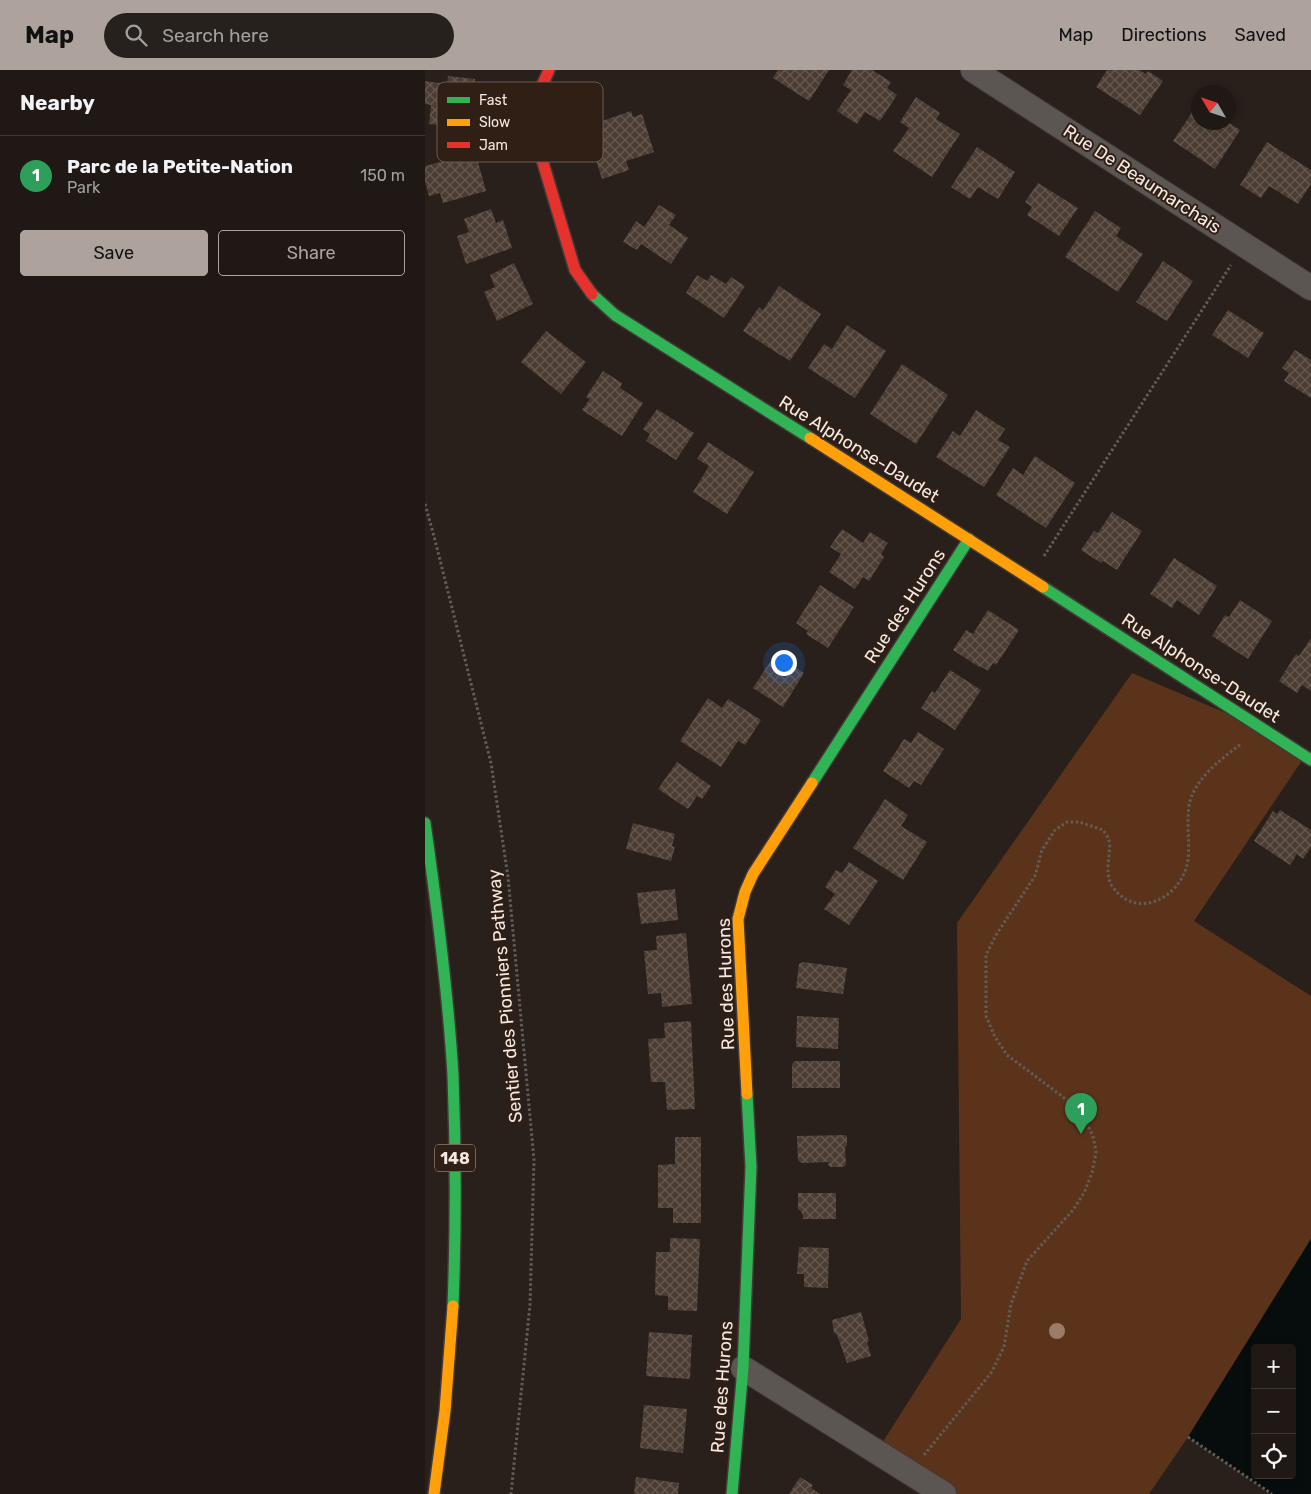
<!DOCTYPE html>
<meta charset="utf-8">
<style>
:root{--surface:#1f1814;--page:#27211d;--text:#f1f3f6;--muted:#a1a0a0;--line:#3c3734;--accent:#ada29c}
body{margin:0;font-family:Rubik,sans-serif;background:var(--page);color:var(--text)}
.controls{position:absolute;right:15px;bottom:15px;display:grid;overflow:hidden;border-radius:5px;box-shadow:0 2px 8px #0003}
.controls button{width:45px;height:45px;display:grid;place-items:center;padding:0;border:0;border-bottom:1px solid var(--line);background:var(--surface);color:var(--text);font:25px sans-serif}
.compass{position:absolute;left:766px;top:15px;width:45px;height:45px;border-radius:50%;background:var(--surface);box-shadow:0 2px 8px #0003;rotate:309deg}
.you{position:absolute;left:358px;top:592px;width:18px;height:18px;margin:-12px;border:4px solid #fff;border-radius:50%;background:#1a73e8;box-shadow:0 0 0 8px #1a73e833}
.badge{display:grid;place-items:center;width:32px;height:32px;border-radius:50%;background:var(--accent);color:#fff;font-size:16px;font-weight:700}
.pin{position:absolute;translate:-50% -41px;filter:drop-shadow(0 1px 2px #0008)}
.pin::after{content:'';position:absolute;top:26px;width:18px;height:15px;background:inherit;clip-path:polygon(0 0,100% 0,50% 100%)}
.list{margin:0;padding:0;list-style:none}
h2{display:flex;justify-content:space-between;align-items:center;height:65px;margin:0;padding:0 20px;font-size:21px}
h2 small{font-size:16px;font-weight:400;color:var(--muted)}
.list li{display:grid;grid-template-columns:32px 1fr auto;gap:15px;align-items:center;box-sizing:border-box;height:80px;padding:0 20px;border-top:1px solid var(--line)}
.list b{display:block;font-size:19px;white-space:nowrap}
.list p{margin:0;font-size:16px;white-space:nowrap;color:var(--muted)}
.list em{font-size:16px;font-style:normal;color:var(--muted)}
.actions{display:flex;gap:10px;padding:15px 20px}
.actions a{flex:1;padding:11px 0;border:1px solid var(--accent);border-radius:5px;text-align:center;font-size:18px;color:var(--accent)}
.actions .main{background:var(--accent);color:#111}
.icon{flex:none;width:28px;height:28px;fill:none;stroke:currentColor;stroke-width:2;stroke-linecap:round;stroke-linejoin:round}
.map{position:relative;flex:none;width:886px;height:1424px;overflow:hidden}
header{display:flex;align-items:center;gap:30px;box-sizing:border-box;height:70px;padding:0 25px;background:var(--accent);color:#111}
header strong{font-size:24px}
nav{display:flex;gap:28px;margin-inline-start:auto;font-size:18px}
.search{width:350px;height:45px;background:var(--page);display:flex;align-items:center;gap:12px;box-sizing:border-box;padding:0 18px;border-radius:28px;color:var(--muted);font-size:19px}
main{display:flex}
aside{flex:1;background:var(--surface)}
.map>svg:first-child{display:block}
.green{fill:#5b331b}
.water{fill:#060d0c;fill-rule:evenodd}
.building{fill:url(#building-cross-hatch)}
.lines{fill:none;stroke-linecap:round;stroke-linejoin:round}
.street-casing{stroke:#423a37;stroke-width:26}
.fast-casing{stroke:#423a37;stroke-width:14}
.slow-casing{stroke:#423a37;stroke-width:14}
.jam-casing{stroke:#423a37;stroke-width:14}
.path{stroke:#625c57;stroke-width:3;stroke-dasharray:2.5 2.5;stroke-linecap:butt}
.street{stroke:#5c5652;stroke-width:24}
.fast{stroke:#30b455;stroke-width:11}
.slow{stroke:#ff9f0a;stroke-width:11}
.jam{stroke:#e5322d;stroke-width:11}
.tree{fill:#9d7b69}
.labels{text-anchor:middle;stroke-width:4;stroke-linejoin:round;paint-order:stroke}
.shield{fill:#2f1f15;stroke:#b9aca4;stroke-width:1}
.shield-label{font-size:16px;font-weight:bold;fill:#f4e8e2}
.street-label{font-size:18px;fill:#f4e8e2;stroke:#2f1f15}
.key{fill:#2f1f15;stroke:#6a5b52;stroke-width:1}
.key-label{font-size:14px;fill:#f4e8e2}
</style>
<header>
<strong>Map</strong>
<div class="search"><svg class="icon" aria-label="search" viewBox="0 0 24 24"><circle cx="10" cy="10" r="6"/><path d="M15 15l6 6"/></svg>Search here</div>
<nav><a>Map</a><a>Directions</a><a>Saved</a></nav>
</header>
<main>
<aside>
<h2>Nearby<small></small></h2>
<ul class="list">
<li><span class="badge" style="background:#2e9e5b">1</span><div><b>Parc de la Petite-Nation</b><p>Park</p></div><em>150 m</em></li>
</ul>
<div class="actions"><a class="main">Save</a><a>Share</a></div>
</aside>
<div class="map">
<svg width="886" height="1424" viewBox="0 0 886 1424">
<defs>
<pattern id="building-cross-hatch" width="8" height="8" patternUnits="userSpaceOnUse" patternTransform="scale(1.25)"><rect width="8" height="8" fill="#4b3d33"/><path d="M0 0l8 8M0 8l8-8" fill="none" stroke="#665950"/></pattern>
</defs>
<rect width="100%" height="100%" fill="#29201b"/>
<path class="green" d="M707 603 836 658 880 686 769 851 886 926V1169L763 1367 724 1424H519L452 1381 536 1249 532 853Z"/>
<path class="water" d="M886 1169V1424H847L763 1367ZM830 1278H867V1405H830Z"/>
<path class="building" d="M353 0H404L384 31 348 8Z
M427 0H447L466 12 462 18 472 25 455 51 440 42 432 54 412 41 426 20 418 15Z
M682 0H714L721 4 723 1 738 11 715 45 671 17Z
M23 6 50 9 45 46 36 45 34 57 4 54 6 35 0 34V11L22 14Z
M491 27 515 43 511 49 535 64 507 107 468 81 484 58 475 52Z
M774 32V52H803L815 60 790 99 748 71Z
M206 41 208 47 217 44 229 82 201 91 204 100 177 109 160 57Z
M47 70 61 121 18 133 15 123 4 126 0 111V96L23 90 20 77Z
M842 72 886 100V114L873 134 844 116 836 128 815 115Z
M552 77 590 102 573 129 553 117 545 129 526 117Z
M613 113 653 138 634 166 602 145 607 137 600 132Z
M234 135 251 145 244 155 263 168 246 194 216 174 212 180 198 172 211 151 219 157Z
M66 139 71 153 78 150 87 178 41 194 32 166 44 162 39 149Z
M670 141 696 158 691 166 718 184 693 222 640 187Z
M738 191 768 211 742 251 711 232Z
M89 193 108 234 72 251 59 222 70 217 65 205Z
M272 205 282 211 286 205 301 214 306 207 320 216 299 248 261 223Z
M354 216 396 244 365 291 318 261 334 237 338 240Z
M803 240 839 263 823 288 787 265Z
M422 255 461 281 430 328 383 298 399 274 407 279Z
M121 261 161 292 136 324 96 292Z
M870 280 886 290V328L859 311 864 303 857 298Z
M477 294 523 325 491 374 445 344Z
M178 301 197 313 195 318 218 333 197 366 157 340 165 329 161 327Z
M232 339 269 363 251 390 221 371 225 364 218 359Z
M551 340 580 359 573 370 585 377 559 417 511 387 528 361 535 366Z
M283 372 329 402 302 444 268 422 284 396 272 389Z
M610 386 650 413 621 458 571 425 588 398 598 405Z
M687 442 717 461 692 500 678 491 676 493 656 480 669 461 673 463Z
M417 459 438 473 445 462 463 473 456 484 459 487 444 511 438 507 430 519 404 502 416 484 405 477Z
M749 488 792 516 774 545 752 530 747 538 725 524Z
M395 515 429 537 403 578 381 564 383 561 371 553Z
M815 530 847 551 823 589 787 566 800 545 804 547Z
M563 540 594 560 571 595 568 593 563 601 555 596 554 597 528 580 541 560 548 564Z
M886 568V621L877 615 872 623 854 611 871 584 874 586Z
M350 584 379 603 358 637 328 618Z
M525 600 556 620 530 660 496 638 507 621 510 623Z
M283 628 297 638 303 629 336 650 320 675 313 671 296 697 255 671Z
M493 662 519 679 496 715 489 711 484 718 458 701 479 669 486 673Z
M252 692 286 716 277 729 272 726 263 739 233 719Z
M460 729 483 745 476 756 502 772 478 810 428 778Z
M855 740 886 760V777L878 789 872 784 865 795 829 771 848 741 852 744Z
M208 753 250 764 247 776 250 777 246 791 201 779Z
M424 792 453 811 424 855 399 839 410 824 400 817 411 800 417 803Z
M250 819 253 850 216 854 212 823Z
M261 863 267 934 237 937 236 923 223 924 219 881 232 880 231 866Z
M378 892 422 898 418 924 371 918 374 894Z
M372 946 414 948 413 979 371 977Z
M266 951 270 1039 242 1040 240 1012H226L223 969 240 968 239 953Z
M370 991H415V1018H367V994Z
M420 1065 422 1067V1075L420 1078 421 1095 418 1097H406L403 1095 404 1092 376 1093 373 1090 372 1066Z
M250 1067H276V1153H248V1138H233V1095L250 1094Z
M373 1123H411V1149H378V1145L375 1140H373Z
M245 1168 275 1169 272 1241 243 1240V1226L230 1225 231 1182H245Z
M374 1177 404 1178 403 1218 379 1217V1204H372Z
M436 1242 444 1271 442 1272 446 1286 422 1293 412 1265 409 1263 407 1250Z
M224 1262 267 1265 265 1309 221 1306Z
M219 1335 262 1339 258 1383 215 1378Z
M211 1407 254 1413 253 1424H209Z
M375 1407 388 1415 386 1418 395 1424H364Z"/>
<g class="lines">
<g class="street-casing">
<path id="street" d="M548 0 886 218
M318 1298 519 1424"/>
</g>
<g class="fast-casing">
<path id="fast" d="M167 224 190 245 385 368
M618 517 886 690
M387 713 544 469
M0 753C12 837 23 921 28 1005 31 1082 31 1159 28 1236
M307 1424 318 1298 326 1097 322 1024"/>
</g>
<g class="slow-casing">
<path id="slow" d="M385 368 618 517
M322 1024 313 849 320 822 328 804 387 713
M9 1424 20 1341 28 1236"/>
</g>
<g class="jam-casing">
<path id="jam" d="M124 0 112 27 109 52 113 76 150 200 167 224"/>
</g>
<path class="path" d="M0 434 10 470 66 693 83 807 109 1090 105 1235 86 1424
M619 486 806 195
M763 1367 847 1424
M499 1385 566 1303 579 1277 586 1234 602 1191 648 1140 659 1123 667 1103 671 1082 668 1066 659 1048 646 1033 582 985 570 967 561 946V885L571 865 610 806 617 780 630 760 642 752H654L678 760C680 763 683 767 684 770 687 783 678 801 687 816 710 850 753 830 762 795 767 773 758 743 768 723 779 701 798 688 816 674"/>
<use href="#street" class="street"/>
<use href="#fast" class="fast"/>
<use href="#slow" class="slow"/>
<use href="#jam" class="jam"/>
</g>
<circle class="tree" cx="632" cy="1261" r="8"/>
<g class="labels">
<rect class="shield" x="10" y="1074.5" width="40" height="27" rx="4"/>
<g class="shield-label">
<text x="30" y="1094">148</text>
</g>
<g class="street-label">
<text transform="translate(717 109) rotate(33)" y="6">Rue De Beaumarchais</text>
<text transform="translate(434 379) rotate(32)" y="6">Rue Alphonse-Daudet</text>
<text transform="translate(480 536) rotate(-57)" y="6">Rue des Hurons</text>
<text transform="translate(776 598) rotate(33)" y="6">Rue Alphonse-Daudet</text>
<text transform="translate(301 914) rotate(-92)" y="6">Rue des Hurons</text>
<text transform="translate(80 926) rotate(-95)" y="6">Sentier des Pionniers Pathway</text>
<text transform="translate(297 1317) rotate(-86)" y="6">Rue des Hurons</text>
</g>
</g>
<rect x="12" y="12" width="166" height="80" rx="8" class="key"/>
<rect x="22" y="27" width="23" height="6" fill="#30b455"/>
<rect x="22" y="49" width="23" height="7" fill="#ff9f0a"/>
<rect x="22" y="72" width="23" height="6" fill="#e5322d"/>
<g class="key-label">
<text x="54" y="35">Fast</text>
<text x="54" y="57">Slow</text>
<text x="54" y="80">Jam</text>
</g>
</svg>
<div class="controls">
<button>+</button>
<button>−</button>
<button><svg class="icon" aria-label="locate" viewBox="0 0 24 24"><circle cx="12" cy="12" r="6"/><path d="M12 2v4M12 18v4M2 12h4M18 12h4"/></svg></button>
</div>
<svg class="compass" viewBox="-18 -18 36 36"><path d="M0-13l5 13h-10z" fill="#e53935"/><path d="M0 13l5-13h-10z" fill="#a1a0a0"/></svg>
<div class="you"></div>
<div class="pin badge" style="left:656px;top:1064px;background:#2e9e5b">1</div>
</div>
</main>
